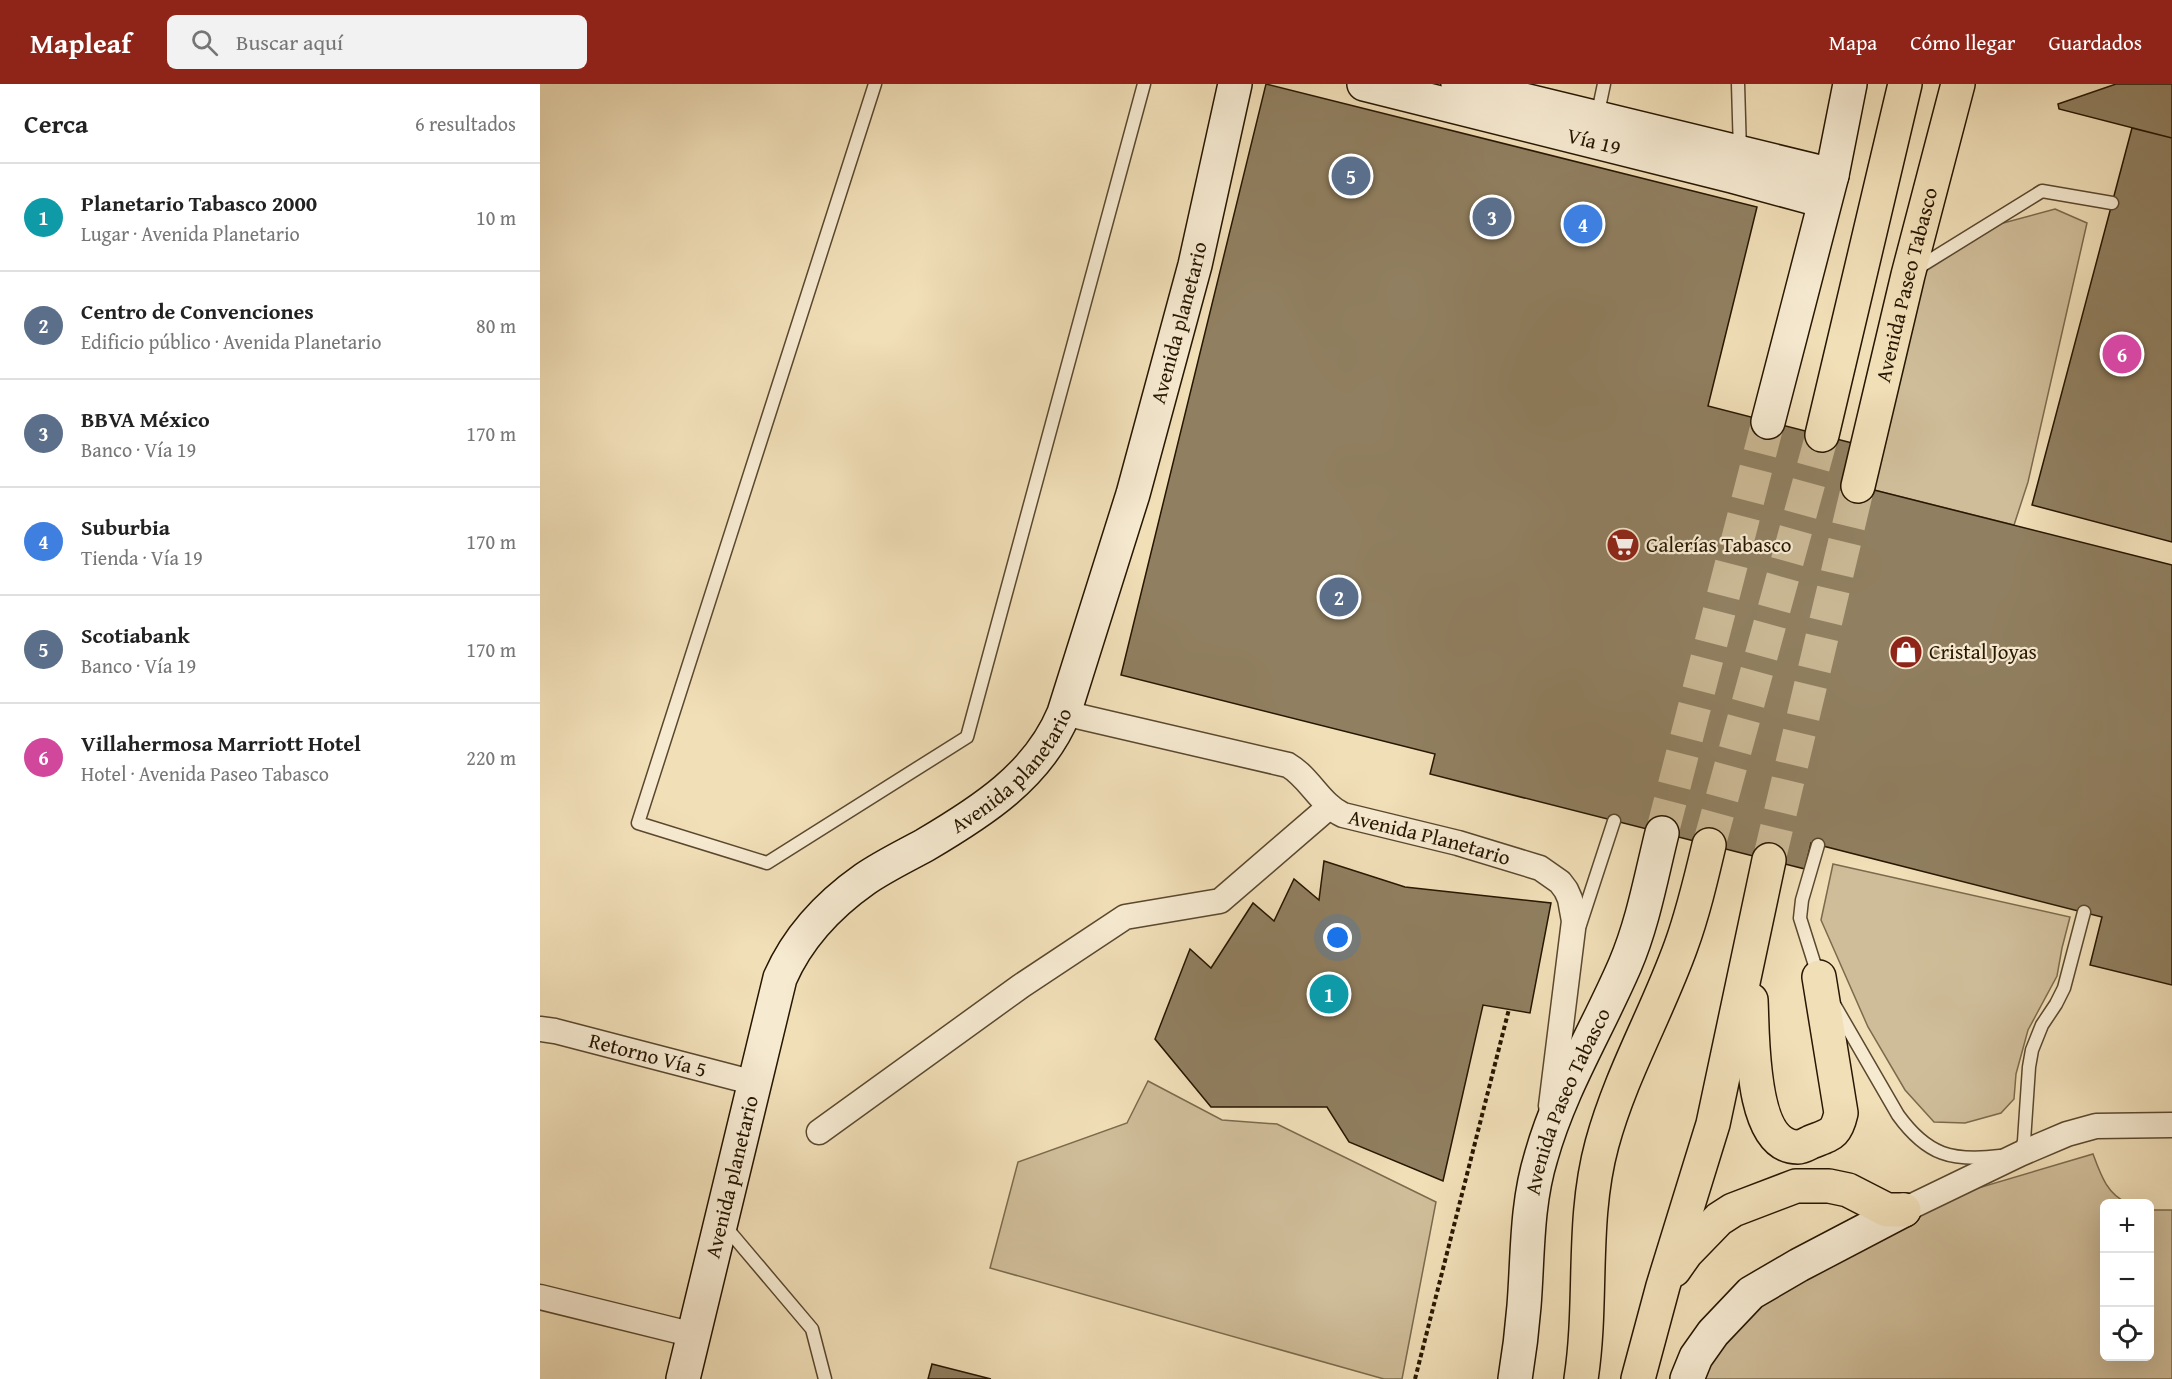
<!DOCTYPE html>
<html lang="es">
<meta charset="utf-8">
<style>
:root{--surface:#fff;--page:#f2f2f2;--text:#222;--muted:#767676;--line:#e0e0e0;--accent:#8f2418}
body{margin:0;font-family:"Gentium Book Plus",serif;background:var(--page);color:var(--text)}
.controls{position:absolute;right:18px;bottom:18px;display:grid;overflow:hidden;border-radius:9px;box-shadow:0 6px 24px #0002}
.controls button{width:54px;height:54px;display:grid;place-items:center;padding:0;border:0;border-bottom:2px solid var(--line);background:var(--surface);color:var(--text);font:30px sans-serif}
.you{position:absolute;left:798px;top:854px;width:21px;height:21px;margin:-15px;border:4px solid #fff;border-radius:50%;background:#1a73e8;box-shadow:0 0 0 9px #1a73e833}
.badge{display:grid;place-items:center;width:39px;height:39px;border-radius:50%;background:var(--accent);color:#fff;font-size:20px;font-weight:700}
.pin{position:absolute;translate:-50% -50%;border:3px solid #fff;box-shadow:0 2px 6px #0006}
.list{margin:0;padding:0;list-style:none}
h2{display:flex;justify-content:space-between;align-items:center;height:78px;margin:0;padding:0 24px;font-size:26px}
h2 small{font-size:20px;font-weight:400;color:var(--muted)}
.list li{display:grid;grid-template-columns:39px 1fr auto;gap:18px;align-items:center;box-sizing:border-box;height:108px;padding:0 24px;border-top:2px solid var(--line)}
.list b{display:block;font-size:22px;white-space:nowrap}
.list p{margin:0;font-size:20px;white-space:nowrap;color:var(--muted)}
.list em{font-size:20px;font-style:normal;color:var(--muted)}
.icon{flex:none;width:33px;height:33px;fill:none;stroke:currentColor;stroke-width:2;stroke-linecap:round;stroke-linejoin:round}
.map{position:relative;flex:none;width:1632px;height:1295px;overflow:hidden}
header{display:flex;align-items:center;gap:36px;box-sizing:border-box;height:84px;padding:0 30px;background:var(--accent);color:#fff}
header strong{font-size:28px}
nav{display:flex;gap:33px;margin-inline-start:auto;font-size:21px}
.search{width:420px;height:54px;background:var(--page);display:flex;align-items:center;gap:15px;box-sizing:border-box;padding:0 21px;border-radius:9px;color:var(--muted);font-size:22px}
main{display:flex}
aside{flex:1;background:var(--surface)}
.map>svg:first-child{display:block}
.green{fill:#cfbd99;stroke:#7b6a4c;stroke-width:1.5}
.building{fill:#907f60;stroke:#271600;stroke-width:1.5}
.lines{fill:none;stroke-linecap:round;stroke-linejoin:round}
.secondary-tunnel{stroke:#c9b793;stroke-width:33;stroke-dasharray:33 16;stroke-linecap:butt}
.primary-tunnel{stroke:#c9b793;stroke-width:33;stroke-dasharray:33 16;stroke-linecap:butt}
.lane-casing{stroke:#5a482e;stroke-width:15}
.street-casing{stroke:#5a482e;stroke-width:27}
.secondary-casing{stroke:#271600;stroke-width:36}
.primary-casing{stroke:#271600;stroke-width:36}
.path{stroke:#271600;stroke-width:4;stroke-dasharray:4.5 3;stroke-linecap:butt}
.lane{stroke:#f6ead1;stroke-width:12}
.street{stroke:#f6ead1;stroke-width:24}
.secondary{stroke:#f6ead1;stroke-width:33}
.primary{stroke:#f1dfb8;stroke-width:33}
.labels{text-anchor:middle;stroke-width:4.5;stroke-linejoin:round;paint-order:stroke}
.street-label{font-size:21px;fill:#271600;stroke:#f6ead1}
.poi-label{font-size:21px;fill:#271600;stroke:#f6ead1;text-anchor:start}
</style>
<header>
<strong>Mapleaf</strong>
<div class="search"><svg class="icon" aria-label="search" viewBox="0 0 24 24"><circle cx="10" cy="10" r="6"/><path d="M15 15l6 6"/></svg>Buscar aquí</div>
<nav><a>Mapa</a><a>Cómo llegar</a><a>Guardados</a></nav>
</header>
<main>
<aside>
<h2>Cerca<small>6 resultados</small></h2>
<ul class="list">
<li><span class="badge" style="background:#0f9aa8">1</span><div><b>Planetario Tabasco 2000</b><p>Lugar · Avenida Planetario</p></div><em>10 m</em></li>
<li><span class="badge" style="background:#5c6f8a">2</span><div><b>Centro de Convenciones</b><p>Edificio público · Avenida Planetario</p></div><em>80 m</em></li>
<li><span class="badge" style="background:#5c6f8a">3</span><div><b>BBVA México</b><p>Banco · Vía 19</p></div><em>170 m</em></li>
<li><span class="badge" style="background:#3f7fe0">4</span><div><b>Suburbia</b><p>Tienda · Vía 19</p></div><em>170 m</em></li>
<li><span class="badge" style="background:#5c6f8a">5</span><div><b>Scotiabank</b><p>Banco · Vía 19</p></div><em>170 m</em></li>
<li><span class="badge" style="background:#d1479c">6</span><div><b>Villahermosa Marriott Hotel</b><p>Hotel · Avenida Paseo Tabasco</p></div><em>220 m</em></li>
</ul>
</aside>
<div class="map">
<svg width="1632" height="1295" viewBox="0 0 1632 1295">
<rect width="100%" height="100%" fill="#f1dfb8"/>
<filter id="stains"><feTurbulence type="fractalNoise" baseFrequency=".00333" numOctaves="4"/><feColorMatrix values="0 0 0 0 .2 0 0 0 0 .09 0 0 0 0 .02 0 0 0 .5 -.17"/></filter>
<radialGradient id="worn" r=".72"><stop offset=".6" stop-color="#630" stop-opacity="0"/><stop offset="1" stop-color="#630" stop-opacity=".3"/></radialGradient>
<path class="green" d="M1515 125 1547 139 1488 398 1474 441 1318 402 1368 191 1441 145Z
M1293 780 1530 833 1522 864 1517 892 1488 946 1476 990 1474 1015 1461 1029 1425 1039 1394 1038 1365 1006 1328 943 1281 836Z
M608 997 682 1036 737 1040 896 1118 862 1295H844L450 1184 478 1078 587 1039Z
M1553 1070C1560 1089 1567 1111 1588 1119L1564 1120V1272H1610V1126H1632V1295H1148L1173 1249 1364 1126Z"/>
<path class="building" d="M726 0 1217 123 1168 322 1324 362 1314 401 1632 481V901L1550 881 1562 833 1271 759 1265 785 1229 776 890 690 895 670 581 591Z
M1576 0H1632V54L1519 25 1518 20Z
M1592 44 1632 54V458L1492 421Z
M784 777 865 803 1011 819 990 929 943 921 903 1097 809 1058 787 1023H671L615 955 650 865 671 884 713 819 734 837 754 795 779 816Z
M392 1280 451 1295H388Z"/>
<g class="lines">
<path class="secondary-tunnel" d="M1122 749 1228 338"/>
<path class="primary-tunnel" d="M1169 761 1282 351
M1229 776 1318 402"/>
<g class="lane-casing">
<path id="lane" d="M335 0 98 739 227 779 427 653 604 0
M1198 0 1200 68
M1057 33 1064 0
M1376 185 1502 107 1572 119
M1278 761 1262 816 1260 834 1278 891
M1040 841 1074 737
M1295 922 1358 1031C1387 1071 1412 1078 1460 1072
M1480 1070 1484 1057 1489 983 1492 966 1502 941 1516 920 1524 904 1544 828
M184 1141 272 1245 285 1295"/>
</g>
<g class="street-casing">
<g id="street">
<path id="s1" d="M524 629 748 681C770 694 780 720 803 731L918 759 1000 784 1020 798 1026 806 1030 815 1034 837 1011 1022"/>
<path id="s2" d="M0 945 15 947 215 999"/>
<path d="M279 1048 481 902 585 833 680 817 789 723"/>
<path d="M1364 1126 1480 1070 1527 1050 1556 1042 1632 1041"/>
<path d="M0 1213 154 1251"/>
</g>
</g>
<g class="secondary-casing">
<g id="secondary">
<path id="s3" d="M824 0 1192 92 1284 117"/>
<path d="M918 0 1292 91"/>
<path d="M1228 338 1292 91 1310 0"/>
<path id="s4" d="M143 1295 240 894C258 853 288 821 325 795 344 782 365 772 385 761 441 728 498 692 524 629L593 410 655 181 695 0"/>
<path id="s5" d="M975 1295C979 1271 982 1247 984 1222 988 1172 986 1122 1001 1073 1020 1005 1057 946 1085 881 1103 839 1111 793 1122 749"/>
<path d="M1147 1295 1156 1273 1173 1249 1211 1209 1259 1181 1364 1126"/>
</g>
</g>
<g class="primary-casing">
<g id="primary">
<path d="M1282 351 1365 0"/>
<path id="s6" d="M1318 402 1368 191 1418 0"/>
<path d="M1211 916C1213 950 1209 1063 1258 1063 1262 1063 1267 1060 1271 1058 1291 1050 1296 1051 1301 1029L1279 893"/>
<path d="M1134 1186 1146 1169 1179 1135 1193 1126 1256 1102H1289L1308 1106 1347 1126H1364"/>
<path d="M1041 1295C1053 1217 1041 1137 1062 1060 1081 990 1117 929 1141 862 1153 829 1161 795 1169 761"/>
<path d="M1098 1295 1123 1202 1173 1040 1229 776"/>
</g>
</g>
<path class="path" d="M875 1295 969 925"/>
<use href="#lane" class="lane"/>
<use href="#street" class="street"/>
<use href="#secondary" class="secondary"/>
<use href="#primary" class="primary"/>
</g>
<defs>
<g id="supermarket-disc" transform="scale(1.725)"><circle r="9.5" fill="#8f2418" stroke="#f6ead1"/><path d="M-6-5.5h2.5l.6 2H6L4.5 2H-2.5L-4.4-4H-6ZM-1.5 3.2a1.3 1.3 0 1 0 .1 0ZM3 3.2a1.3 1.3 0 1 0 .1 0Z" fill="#fff"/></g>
<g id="shop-disc" transform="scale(1.725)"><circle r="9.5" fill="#8f2418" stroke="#f6ead1"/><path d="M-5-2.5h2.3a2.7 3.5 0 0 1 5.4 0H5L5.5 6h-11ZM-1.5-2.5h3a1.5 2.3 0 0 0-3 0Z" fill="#fff"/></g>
</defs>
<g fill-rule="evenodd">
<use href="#supermarket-disc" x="1083" y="461"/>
<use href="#shop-disc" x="1366" y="568"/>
</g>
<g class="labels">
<g class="street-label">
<text dy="7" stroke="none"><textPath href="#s3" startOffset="237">Vía 19</textPath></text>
<text dy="7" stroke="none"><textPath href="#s6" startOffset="207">Avenida Paseo Tabasco</textPath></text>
<text dy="7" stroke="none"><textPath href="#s4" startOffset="1216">Avenida planetario</textPath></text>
<text dy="7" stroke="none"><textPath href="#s4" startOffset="730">Avenida planetario</textPath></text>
<text dy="7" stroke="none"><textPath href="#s1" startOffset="394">Avenida Planetario</textPath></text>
<text dy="7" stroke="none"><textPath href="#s2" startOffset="111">Retorno Vía 5</textPath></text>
<text dy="7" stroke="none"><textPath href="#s5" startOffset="285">Avenida Paseo Tabasco</textPath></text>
<text dy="7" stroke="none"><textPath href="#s4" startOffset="208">Avenida planetario</textPath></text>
</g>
<g class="poi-label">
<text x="1106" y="468">Galerías Tabasco</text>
<text x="1389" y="575">Cristal Joyas</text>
</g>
</g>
<rect width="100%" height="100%" filter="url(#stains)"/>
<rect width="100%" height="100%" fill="url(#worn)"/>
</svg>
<div class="controls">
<button>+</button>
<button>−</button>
<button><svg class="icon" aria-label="locate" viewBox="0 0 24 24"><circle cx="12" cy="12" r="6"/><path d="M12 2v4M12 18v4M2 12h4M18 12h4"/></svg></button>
</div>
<div class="you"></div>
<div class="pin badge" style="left:789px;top:910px;background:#0f9aa8">1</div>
<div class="pin badge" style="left:799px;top:513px;background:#5c6f8a">2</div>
<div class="pin badge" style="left:952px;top:133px;background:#5c6f8a">3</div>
<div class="pin badge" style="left:1043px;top:140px;background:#3f7fe0">4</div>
<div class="pin badge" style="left:811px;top:92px;background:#5c6f8a">5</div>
<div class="pin badge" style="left:1582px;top:270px;background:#d1479c">6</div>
</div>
</main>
